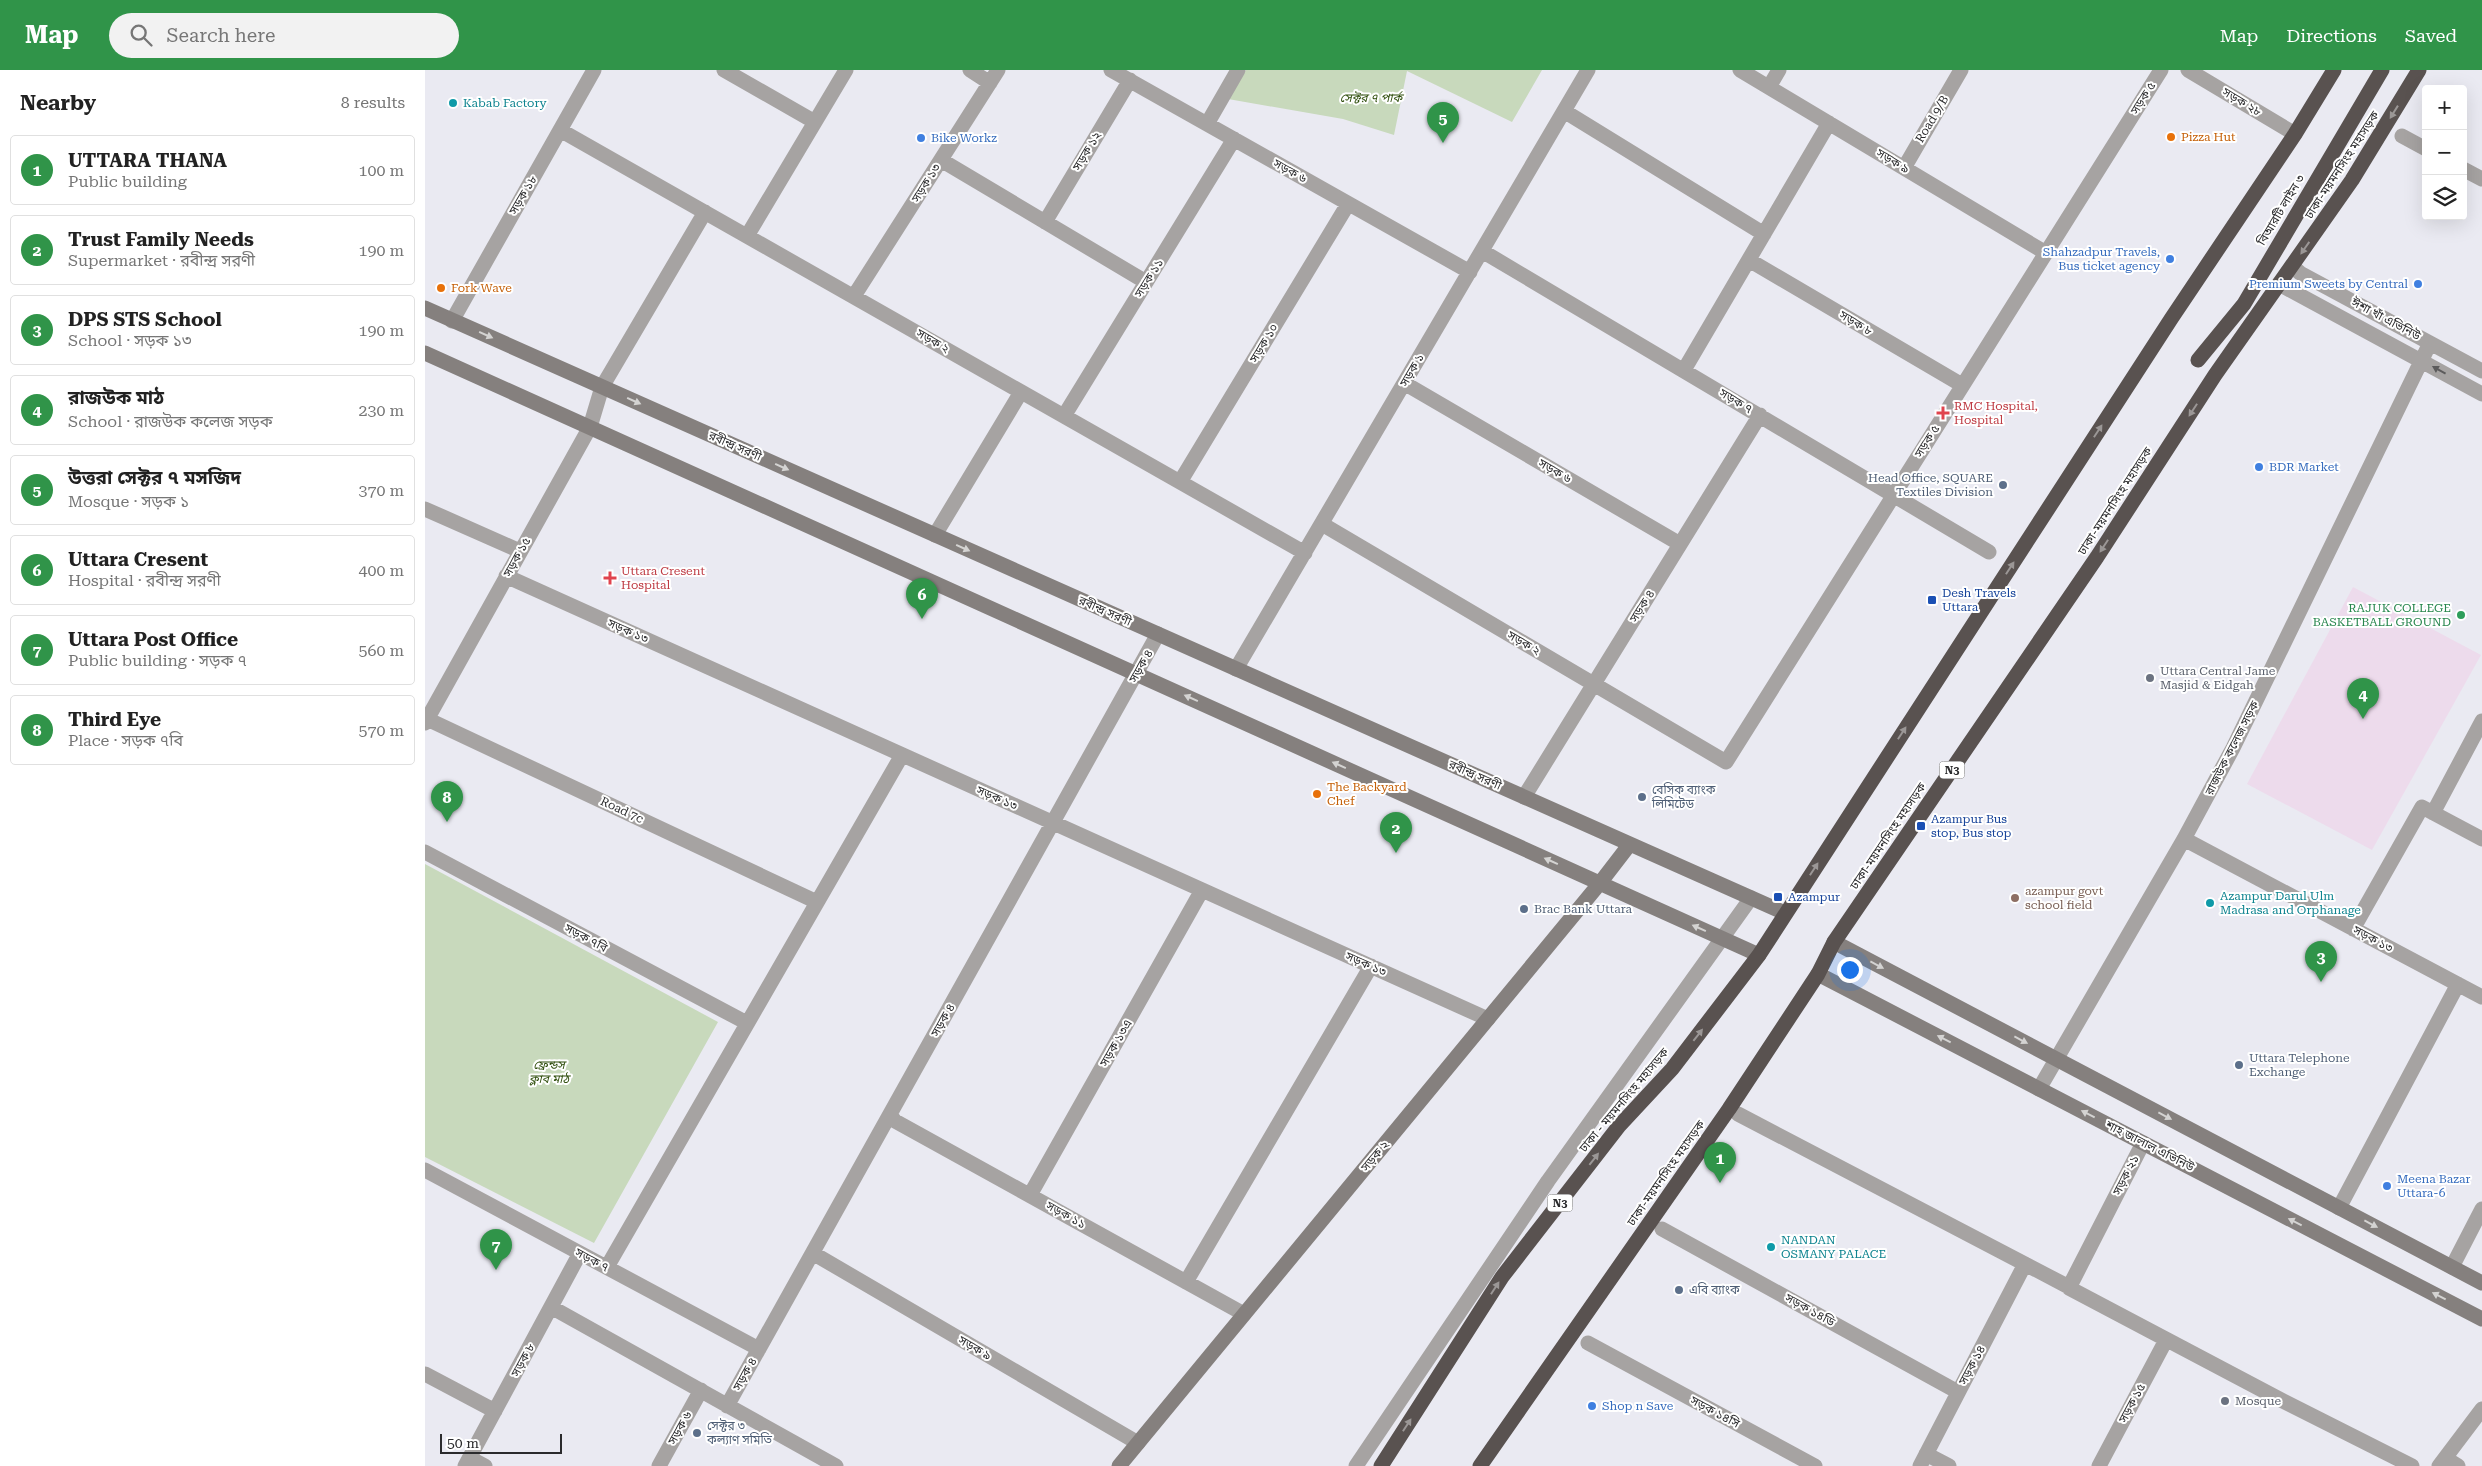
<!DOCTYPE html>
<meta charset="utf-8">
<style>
:root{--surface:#fff;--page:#f2f2f2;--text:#222;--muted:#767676;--line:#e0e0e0;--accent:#309449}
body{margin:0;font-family:"Roboto Serif","Noto Sans Bengali",serif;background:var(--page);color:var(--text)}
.controls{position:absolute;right:15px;top:15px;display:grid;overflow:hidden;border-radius:5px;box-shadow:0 5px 20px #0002}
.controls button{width:45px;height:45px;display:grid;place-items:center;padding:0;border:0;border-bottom:1px solid var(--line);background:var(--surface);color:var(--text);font:25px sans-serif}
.scale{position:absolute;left:15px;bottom:12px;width:122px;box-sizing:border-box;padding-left:5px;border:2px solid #2b2b2d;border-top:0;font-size:14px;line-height:18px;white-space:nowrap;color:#2b2b2d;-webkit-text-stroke:4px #fff;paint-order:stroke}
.you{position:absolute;left:1424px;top:899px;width:18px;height:18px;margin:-12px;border:4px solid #fff;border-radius:50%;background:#1a73e8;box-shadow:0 0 0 8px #1a73e833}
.badge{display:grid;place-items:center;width:32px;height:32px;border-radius:50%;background:var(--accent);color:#fff;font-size:16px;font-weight:700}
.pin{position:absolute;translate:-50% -41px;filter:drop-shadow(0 1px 2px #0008)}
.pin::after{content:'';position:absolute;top:26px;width:18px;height:15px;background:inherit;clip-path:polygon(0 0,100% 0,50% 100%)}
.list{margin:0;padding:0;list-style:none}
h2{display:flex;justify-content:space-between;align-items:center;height:65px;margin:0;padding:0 20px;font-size:21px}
h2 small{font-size:16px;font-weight:400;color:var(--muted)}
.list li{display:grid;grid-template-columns:32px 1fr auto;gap:15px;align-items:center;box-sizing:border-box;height:70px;margin:0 10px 10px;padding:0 10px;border:1px solid var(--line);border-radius:5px}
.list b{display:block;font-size:19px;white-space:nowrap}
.list p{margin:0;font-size:16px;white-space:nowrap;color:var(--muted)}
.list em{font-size:16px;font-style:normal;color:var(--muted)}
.icon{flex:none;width:28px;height:28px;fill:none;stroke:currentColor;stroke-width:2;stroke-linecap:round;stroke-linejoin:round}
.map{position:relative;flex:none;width:2057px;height:1396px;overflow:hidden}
header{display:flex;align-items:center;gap:30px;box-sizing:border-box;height:70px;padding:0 25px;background:var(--accent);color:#fff}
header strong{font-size:24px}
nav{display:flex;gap:28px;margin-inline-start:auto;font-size:18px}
.search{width:350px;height:45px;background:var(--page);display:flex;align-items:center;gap:12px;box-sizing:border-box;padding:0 18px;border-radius:28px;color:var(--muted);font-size:19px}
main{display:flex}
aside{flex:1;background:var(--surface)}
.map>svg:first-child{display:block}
.education{fill:#eddbec}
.green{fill:#c8d9bc}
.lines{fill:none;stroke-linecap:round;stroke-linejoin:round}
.street{stroke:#a6a3a2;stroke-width:15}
.secondary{stroke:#85807e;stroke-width:15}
.highway{stroke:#595250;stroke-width:15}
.oneway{fill:#9b9796}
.oneway2{fill:#d4d3d2}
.oneway3{fill:#5c5b5c}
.culture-dot{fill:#0f9aa8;stroke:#fff;stroke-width:2}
.food-dot{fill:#e8710a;stroke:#fff;stroke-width:2}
.shop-dot{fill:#3f7fe0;stroke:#fff;stroke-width:2}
.health-dot{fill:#e0444e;stroke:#fff;stroke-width:2}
.service-dot{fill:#5c6f8a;stroke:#fff;stroke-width:2}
.transit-dot{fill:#1a4fb4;stroke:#fff;stroke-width:2}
.leisure-dot{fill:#2e9e5b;stroke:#fff;stroke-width:2}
.worship-dot{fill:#6b7280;stroke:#fff;stroke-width:2}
.education-dot{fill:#8d6e63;stroke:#fff;stroke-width:2}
.labels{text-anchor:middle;stroke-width:4;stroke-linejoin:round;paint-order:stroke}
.shield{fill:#fff;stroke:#6b6b6c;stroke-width:1}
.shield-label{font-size:11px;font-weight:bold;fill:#2b2b2d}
.park-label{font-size:12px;font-style:italic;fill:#2f4e0c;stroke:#fff}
.street-label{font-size:12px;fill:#2b2b2d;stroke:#fff}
.culture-label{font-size:12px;fill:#0d838f;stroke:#fff;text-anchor:start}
.food-label{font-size:12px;fill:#c56008;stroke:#fff;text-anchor:start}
.shop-label{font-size:12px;fill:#366cbe;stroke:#fff;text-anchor:start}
.health-label{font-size:12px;fill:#be3a42;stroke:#fff;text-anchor:start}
.service-label{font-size:12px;fill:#4e5e75;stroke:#fff;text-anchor:start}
.transit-label{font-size:12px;fill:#164399;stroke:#fff;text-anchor:start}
.leisure-label{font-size:12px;fill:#27864d;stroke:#fff;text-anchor:end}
.worship-label{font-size:12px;fill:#5b616d;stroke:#fff;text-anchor:start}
.education-label{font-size:12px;fill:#785e54;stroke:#fff;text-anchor:start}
</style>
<header>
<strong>Map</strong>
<div class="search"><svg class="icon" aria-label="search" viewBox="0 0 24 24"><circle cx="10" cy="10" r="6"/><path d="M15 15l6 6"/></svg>Search here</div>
<nav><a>Map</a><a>Directions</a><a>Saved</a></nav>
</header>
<main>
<aside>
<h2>Nearby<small>8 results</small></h2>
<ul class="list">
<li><span class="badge">1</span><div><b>UTTARA THANA</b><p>Public building</p></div><em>100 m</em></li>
<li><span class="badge">2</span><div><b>Trust Family Needs</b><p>Supermarket · রবীন্দ্র সরণী</p></div><em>190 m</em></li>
<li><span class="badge">3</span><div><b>DPS STS School</b><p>School · সড়ক ১৩</p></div><em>190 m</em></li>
<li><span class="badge">4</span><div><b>রাজউক মাঠ</b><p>School · রাজউক কলেজ সড়ক</p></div><em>230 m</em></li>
<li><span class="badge">5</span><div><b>উত্তরা সেক্টর ৭ মসজিদ</b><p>Mosque · সড়ক ১</p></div><em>370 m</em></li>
<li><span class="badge">6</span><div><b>Uttara Cresent</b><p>Hospital · রবীন্দ্র সরণী</p></div><em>400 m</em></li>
<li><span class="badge">7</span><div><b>Uttara Post Office</b><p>Public building · সড়ক ৭</p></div><em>560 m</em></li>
<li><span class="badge">8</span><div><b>Third Eye</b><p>Place · সড়ক ৭বি</p></div><em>570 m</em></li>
</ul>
</aside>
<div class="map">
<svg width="2057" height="1396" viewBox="0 0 2057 1396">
<rect width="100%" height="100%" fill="#eaeaf2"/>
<path class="education" d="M1928 517 2056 585 1947 780 1822 714Z"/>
<path class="green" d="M821 0H1117L1087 52 982 1 969 65 918 49 803 29Z
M0 794 293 952 169 1173 0 1087Z"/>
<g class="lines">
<path class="street" d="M299 0 390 52
M545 0 565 13
M686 0 1045 202
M1315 0 1621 183
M1763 0 1870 64
M1344 17 1354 0
M1139 41 1339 164
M782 54 813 0
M135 60 880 483
M1977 66 2001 79
M516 90 721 212
M1479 98 1536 0
M2038 99 2057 109
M620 152 705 10
M322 166 421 0
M1057 181 1564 482
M1324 190 1537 315
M1867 196 1875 203 2057 301
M1854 214 2057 324
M429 226 573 0
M27 251 169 0
M1259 300 1404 53
M979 313 1255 474
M639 346 809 69
M755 412 923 134
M0 439 95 481
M897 454 1301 692 1736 0
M510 465 596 322
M81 506 1063 949
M811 599 1163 0
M2 649 392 832
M0 653 165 357 177 317 280 142
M1099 727 1335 345
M2008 743 2057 651
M1759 769 2057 927
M0 782 322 953
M1928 859 1997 737 2057 769
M1614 1019 1759 769 1808 678 2005 273
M1313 1044 1644 1217 1718 1073 1644 1218 1858 1331 1987 1396
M465 1045 470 1051 819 1244
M0 1100 334 1279
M605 1125 777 820
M1914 1138 2033 914
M1237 1159 1533 1322
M389 1180 391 1185 713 1373
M182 1197 477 685
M2027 1197 2057 1139
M761 1212 946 896
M126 1237 411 1396
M1163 1273 1390 1396
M0 1304 70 1341
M302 1336 733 564
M1501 1384 1524 1396
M45 1388 60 1396
M2020 1388 2033 1396
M40 1396 155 1183
M234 1396 276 1320
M931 1396 1123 1111 1326 828
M1495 1396 1600 1194
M1674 1396 1741 1270
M2014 1396 2057 1339"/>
<path class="secondary" d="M0 238 1360 843
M0 283 1334 885
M1409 872 2057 1213
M1393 904 2057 1249
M694 1396 1175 813 1205 774"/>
<path class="highway" d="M1773 290 1819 234 1957 0
M956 1396 1077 1207 1194 1056 1247 999 1334 885 1746 249 1870 64 1909 0
M1055 1396 1304 1039 1393 904 1409 872 1672 487 1790 305 1927 110 1994 0"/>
</g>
<defs><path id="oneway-solid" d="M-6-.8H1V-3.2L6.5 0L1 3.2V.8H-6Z" transform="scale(1.25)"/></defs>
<g class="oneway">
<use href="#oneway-solid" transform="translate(1969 42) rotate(122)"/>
<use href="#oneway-solid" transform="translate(1880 178) rotate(125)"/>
<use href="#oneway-solid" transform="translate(1768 340) rotate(123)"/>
<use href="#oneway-solid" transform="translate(1673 361) rotate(-57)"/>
<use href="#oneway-solid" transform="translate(1679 476) rotate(123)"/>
<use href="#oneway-solid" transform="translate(1585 498) rotate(-57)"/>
<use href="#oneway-solid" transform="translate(1477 663) rotate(-57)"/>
<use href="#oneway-solid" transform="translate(1389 799) rotate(-57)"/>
<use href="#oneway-solid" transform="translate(1273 965) rotate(-52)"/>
<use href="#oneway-solid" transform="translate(1169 1089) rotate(-52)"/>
<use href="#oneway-solid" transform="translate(1070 1218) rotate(-57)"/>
<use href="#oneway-solid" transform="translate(982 1355) rotate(-57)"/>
</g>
<g class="oneway2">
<use href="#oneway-solid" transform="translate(61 265) rotate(24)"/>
<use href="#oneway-solid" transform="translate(209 331) rotate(24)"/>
<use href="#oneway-solid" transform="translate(357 397) rotate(24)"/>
<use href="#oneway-solid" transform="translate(538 478) rotate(24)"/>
<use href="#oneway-solid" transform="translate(766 628) rotate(-156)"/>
<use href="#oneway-solid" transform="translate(914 695) rotate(-156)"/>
<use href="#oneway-solid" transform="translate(1126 791) rotate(-156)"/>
<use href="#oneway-solid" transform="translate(1274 858) rotate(-156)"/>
<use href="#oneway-solid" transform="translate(1452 895) rotate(28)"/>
<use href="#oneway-solid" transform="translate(1519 969) rotate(-153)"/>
<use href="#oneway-solid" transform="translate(1596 970) rotate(28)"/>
<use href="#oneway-solid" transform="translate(1663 1044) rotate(-153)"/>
<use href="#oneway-solid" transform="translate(1740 1046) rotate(28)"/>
<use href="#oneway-solid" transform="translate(1870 1152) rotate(-153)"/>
<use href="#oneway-solid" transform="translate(1946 1154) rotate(28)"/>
<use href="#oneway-solid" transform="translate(2014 1226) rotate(-153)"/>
</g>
<use class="oneway3" href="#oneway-solid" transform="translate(2014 300) rotate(-151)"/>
<g class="culture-dot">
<circle cx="28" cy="33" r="5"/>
<circle cx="1785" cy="833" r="5"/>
<circle cx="1346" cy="1177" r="5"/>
</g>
<g class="food-dot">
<circle cx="1746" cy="67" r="5"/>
<circle cx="16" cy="218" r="5"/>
<circle cx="892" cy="724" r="5"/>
</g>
<g class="shop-dot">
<circle cx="496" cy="68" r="5"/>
<circle cx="1745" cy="189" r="5"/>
<circle cx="1993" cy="214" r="5"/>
<circle cx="1834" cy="397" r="5"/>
<circle cx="1962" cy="1116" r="5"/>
<circle cx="1167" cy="1336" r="5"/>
</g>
<g class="health-dot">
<path d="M1515.5 335.5h5v5h5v5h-5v5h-5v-5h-5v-5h5z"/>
<path d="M182.5 500.5h5v5h5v5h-5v5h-5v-5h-5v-5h5z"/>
</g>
<g class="service-dot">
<circle cx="1578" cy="415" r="5"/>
<circle cx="1217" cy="727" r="5"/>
<circle cx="1099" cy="839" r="5"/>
<circle cx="1814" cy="995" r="5"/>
<circle cx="1254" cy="1220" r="5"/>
<circle cx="272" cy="1363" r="5"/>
</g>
<g class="transit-dot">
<rect x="1502" y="525" width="10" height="10" rx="2.5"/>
<rect x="1491" y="751" width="10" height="10" rx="2.5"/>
<rect x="1348" y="822" width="10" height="10" rx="2.5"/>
</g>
<circle class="leisure-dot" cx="2036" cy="545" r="5"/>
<g class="worship-dot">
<circle cx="1725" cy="608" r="5"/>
<circle cx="1800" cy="1331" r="5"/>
</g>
<circle class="education-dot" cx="1590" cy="828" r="5"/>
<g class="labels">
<g class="shield">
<rect x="1514.5" y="691.5" width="25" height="17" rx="4"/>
<rect x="1122.5" y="1124.5" width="25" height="17" rx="4"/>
</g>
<g class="shield-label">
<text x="1527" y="704">N3</text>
<text x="1135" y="1137">N3</text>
</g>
<g class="park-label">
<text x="946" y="32">সেক্টর ৭ পার্ক</text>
<text x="124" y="999">ফ্রেন্ডস<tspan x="124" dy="14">ক্লাব মাঠ</tspan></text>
</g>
<g class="street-label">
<text transform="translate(1718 28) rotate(-58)" y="4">সড়ক ৫</text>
<text transform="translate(1817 32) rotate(31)" y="4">সড়ক ২৮</text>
<text transform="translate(1507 49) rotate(-59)" y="4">Road 9/B</text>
<text transform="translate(662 81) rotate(-59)" y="4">সড়ক ১২</text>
<text transform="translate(1468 91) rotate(31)" y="4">সড়ক ৯</text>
<text transform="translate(1917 95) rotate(-57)" y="4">ঢাকা-ময়মনসিংহ মহাসড়ক</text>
<text transform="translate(865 101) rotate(29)" y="4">সড়ক ৬</text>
<text transform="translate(501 113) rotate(-58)" y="4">সড়ক ১৩</text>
<text transform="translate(98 125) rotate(-60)" y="4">সড়ক ১৮</text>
<text transform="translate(1856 140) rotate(-59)" y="4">বিআরটি লাইন ৩</text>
<text transform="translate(724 208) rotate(-58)" y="4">সড়ক ১১</text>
<text transform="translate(1961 249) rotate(28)" y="4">ঈশা খাঁ এভিনিউ</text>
<text transform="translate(1431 253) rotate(31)" y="4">সড়ক ৮</text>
<text transform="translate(508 271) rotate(30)" y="4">সড়ক ২</text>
<text transform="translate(839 273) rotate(-59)" y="4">সড়ক ১০</text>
<text transform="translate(987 300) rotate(-60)" y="4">সড়ক ১</text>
<text transform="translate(1311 331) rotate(31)" y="4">সড়ক ৭</text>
<text transform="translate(1502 371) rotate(-58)" y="4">সড়ক ৫</text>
<text transform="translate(310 376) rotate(24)" y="4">রবীন্দ্র সরণী</text>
<text transform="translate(1130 401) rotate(30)" y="4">সড়ক ৬</text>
<text transform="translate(1690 431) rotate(-57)" y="4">ঢাকা-ময়মনসিংহ মহাসড়ক</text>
<text transform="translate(92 487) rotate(-61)" y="4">সড়ক ১৫</text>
<text transform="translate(1217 536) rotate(-58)" y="4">সড়ক ৪</text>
<text transform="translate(680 541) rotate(24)" y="4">রবীন্দ্র সরণী</text>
<text transform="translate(203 561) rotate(24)" y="4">সড়ক ১৩</text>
<text transform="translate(1099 573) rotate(30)" y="4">সড়ক ২</text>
<text transform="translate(716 596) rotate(-61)" y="4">সড়ক ৪</text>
<text transform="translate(1807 678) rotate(-63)" y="4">রাজউক কলেজ সড়ক</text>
<text transform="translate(1050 705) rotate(24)" y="4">রবীন্দ্র সরণী</text>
<text transform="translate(572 728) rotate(24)" y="4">সড়ক ১৩</text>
<text transform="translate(197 740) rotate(25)" y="4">Road 7c</text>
<text transform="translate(1463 766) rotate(-56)" y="4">ঢাকা-ময়মনসিংহ মহাসড়ক</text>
<text transform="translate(161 868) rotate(28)" y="4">সড়ক ৭বি</text>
<text transform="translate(1948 869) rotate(28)" y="4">সড়ক ১৩</text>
<text transform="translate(941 894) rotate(24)" y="4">সড়ক ১৩</text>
<text transform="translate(518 950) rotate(-61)" y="4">সড়ক ৪</text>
<text transform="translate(691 973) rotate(-60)" y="4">সড়ক ১৩এ</text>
<text transform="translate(1199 1030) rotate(-50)" y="4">ঢাকা - ময়মনসিংহ মহাসড়ক</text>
<text transform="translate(1725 1076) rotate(27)" y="4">শাহ জালাল এভিনিউ</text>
<text transform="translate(950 1086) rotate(-50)" y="4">সড়ক ২</text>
<text transform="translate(1241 1103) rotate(-55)" y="4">ঢাকা-ময়মনসিংহ মহাসড়ক</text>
<text transform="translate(1701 1105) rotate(-63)" y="4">সড়ক ২১</text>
<text transform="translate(641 1145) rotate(29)" y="4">সড়ক ১১</text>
<text transform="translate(167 1190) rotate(28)" y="4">সড়ক ৭</text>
<text transform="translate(1385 1240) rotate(29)" y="4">সড়ক ১৪ডি</text>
<text transform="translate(550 1278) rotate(30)" y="4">সড়ক ৯</text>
<text transform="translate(98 1290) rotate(-62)" y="4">সড়ক ৮</text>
<text transform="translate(1547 1295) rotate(-62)" y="4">সড়ক ১৪</text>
<text transform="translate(320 1304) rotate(-61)" y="4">সড়ক ৪</text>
<text transform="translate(1707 1333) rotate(-62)" y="4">সড়ক ১৫</text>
<text transform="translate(1290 1342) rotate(28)" y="4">সড়ক ১৪সি</text>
<text transform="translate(255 1358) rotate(-61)" y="4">সড়ক ৬</text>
</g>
<g class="culture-label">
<text x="38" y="37">Kabab Factory</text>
<text x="1795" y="830">Azampur Darul Ulm<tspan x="1795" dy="14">Madrasa and Orphanage</tspan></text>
<text x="1356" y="1174">NANDAN<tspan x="1356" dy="14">OSMANY PALACE</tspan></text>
</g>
<g class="food-label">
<text x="1756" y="71">Pizza Hut</text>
<text x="26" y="222">Fork Wave</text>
<text x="902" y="721">The Backyard<tspan x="902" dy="14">Chef</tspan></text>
</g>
<g class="shop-label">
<text x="506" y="72">Bike Workz</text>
<text x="1735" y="186" text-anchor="end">Shahzadpur Travels,<tspan x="1735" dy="14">Bus ticket agency</tspan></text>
<text x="1983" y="218" text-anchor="end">Premium Sweets by Central</text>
<text x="1844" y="401">BDR Market</text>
<text x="1972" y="1113">Meena Bazar<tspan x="1972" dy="14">Uttara-6</tspan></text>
<text x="1177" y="1340">Shop n Save</text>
</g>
<g class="health-label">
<text x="1529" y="340">RMC Hospital,<tspan x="1529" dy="14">Hospital</tspan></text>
<text x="196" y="505">Uttara Cresent<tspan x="196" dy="14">Hospital</tspan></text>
</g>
<g class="service-label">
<text x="1568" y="412" text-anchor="end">Head Office, SQUARE<tspan x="1568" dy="14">Textiles Division</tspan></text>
<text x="1227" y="724">বেসিক ব্যাংক<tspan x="1227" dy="14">লিমিটেড</tspan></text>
<text x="1109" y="843">Brac Bank Uttara</text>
<text x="1824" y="992">Uttara Telephone<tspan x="1824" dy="14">Exchange</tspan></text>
<text x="1264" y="1224">এবি ব্যাংক</text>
<text x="282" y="1360">সেক্টর ৩<tspan x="282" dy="14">কল্যাণ সমিতি</tspan></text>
</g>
<g class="transit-label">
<text x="1517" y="527">Desh Travels<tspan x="1517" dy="14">Uttara</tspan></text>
<text x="1506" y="753">Azampur Bus<tspan x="1506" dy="14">stop, Bus stop</tspan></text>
<text x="1363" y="831">Azampur</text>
</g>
<g class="leisure-label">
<text x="2026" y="542">RAJUK COLLEGE<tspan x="2026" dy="14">BASKETBALL GROUND</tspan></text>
</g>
<g class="worship-label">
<text x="1735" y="605">Uttara Central Jame<tspan x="1735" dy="14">Masjid &amp; Eidgah</tspan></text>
<text x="1810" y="1335">Mosque</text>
</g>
<g class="education-label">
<text x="1600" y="825">azampur govt<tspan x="1600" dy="14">school field</tspan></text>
</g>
</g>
</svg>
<div class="controls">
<button>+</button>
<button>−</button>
<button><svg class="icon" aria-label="layers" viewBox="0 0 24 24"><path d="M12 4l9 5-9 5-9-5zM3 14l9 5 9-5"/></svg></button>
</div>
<div class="scale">50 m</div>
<div class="you"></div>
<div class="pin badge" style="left:1295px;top:1113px">1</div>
<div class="pin badge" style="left:971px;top:783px">2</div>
<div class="pin badge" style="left:1896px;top:912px">3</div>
<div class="pin badge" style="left:1938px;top:649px">4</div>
<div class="pin badge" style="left:1018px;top:73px">5</div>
<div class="pin badge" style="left:497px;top:549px">6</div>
<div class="pin badge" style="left:71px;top:1200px">7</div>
<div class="pin badge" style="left:22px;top:752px">8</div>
</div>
</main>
